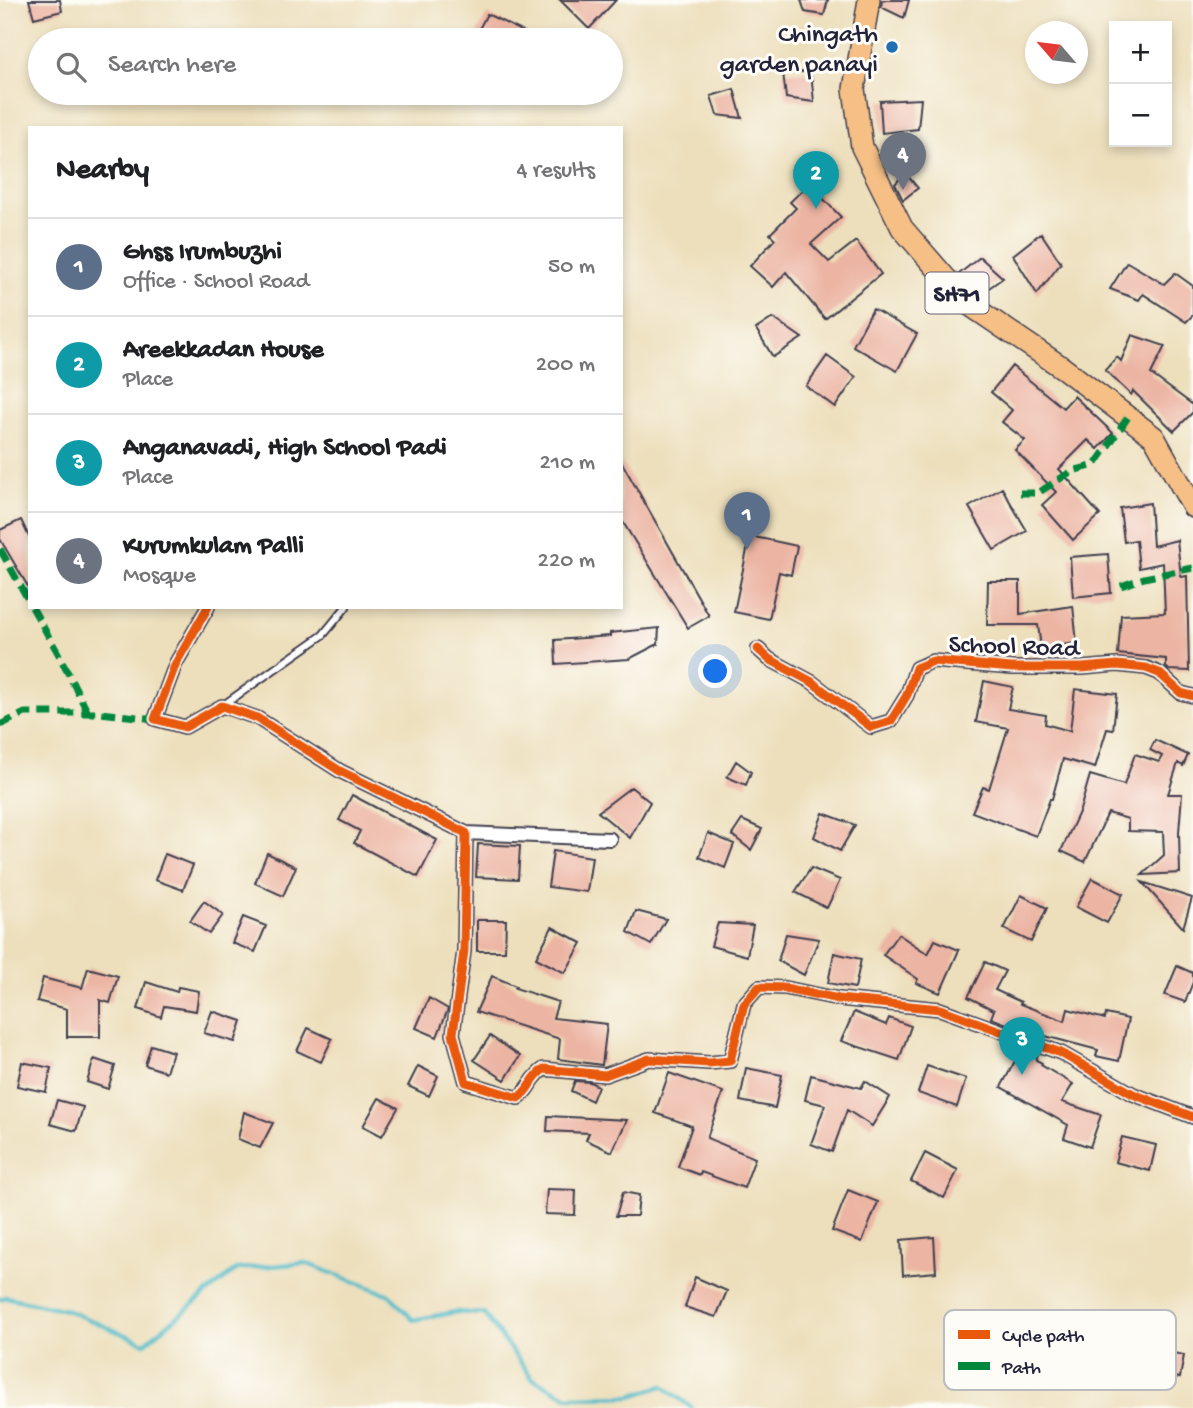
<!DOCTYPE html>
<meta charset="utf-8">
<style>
:root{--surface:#fff;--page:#f2f2f2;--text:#202124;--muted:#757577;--line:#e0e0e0;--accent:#1f6fb2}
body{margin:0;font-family:"Gochi Hand",sans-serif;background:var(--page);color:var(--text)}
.controls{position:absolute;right:21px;top:21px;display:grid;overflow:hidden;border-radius:0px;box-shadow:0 4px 10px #0003}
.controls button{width:63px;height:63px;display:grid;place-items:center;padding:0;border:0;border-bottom:2px solid var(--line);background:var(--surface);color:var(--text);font:35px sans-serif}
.compass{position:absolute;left:1025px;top:21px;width:63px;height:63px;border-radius:50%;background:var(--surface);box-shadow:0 4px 10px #0003;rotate:298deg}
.you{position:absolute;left:716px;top:672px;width:24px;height:24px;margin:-18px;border:5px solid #fff;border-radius:50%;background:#1a73e8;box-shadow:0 0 0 10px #1a73e833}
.badge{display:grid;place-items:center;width:46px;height:46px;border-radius:50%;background:var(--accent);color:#fff;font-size:23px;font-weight:700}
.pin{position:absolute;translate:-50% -58px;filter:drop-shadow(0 2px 4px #0008)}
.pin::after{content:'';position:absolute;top:37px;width:24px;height:21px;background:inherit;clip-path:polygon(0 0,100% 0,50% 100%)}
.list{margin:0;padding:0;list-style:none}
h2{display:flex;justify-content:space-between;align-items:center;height:91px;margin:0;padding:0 28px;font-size:30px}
h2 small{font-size:23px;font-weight:400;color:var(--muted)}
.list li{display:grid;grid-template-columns:46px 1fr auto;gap:21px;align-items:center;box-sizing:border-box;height:98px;padding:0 28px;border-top:2px solid var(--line)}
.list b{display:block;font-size:26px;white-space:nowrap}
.list p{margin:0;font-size:23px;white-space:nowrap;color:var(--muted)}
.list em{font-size:23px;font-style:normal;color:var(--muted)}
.icon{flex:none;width:38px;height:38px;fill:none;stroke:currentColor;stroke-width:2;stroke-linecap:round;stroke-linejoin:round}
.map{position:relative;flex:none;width:1193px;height:1408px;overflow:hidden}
.search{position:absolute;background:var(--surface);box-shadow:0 4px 10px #0003;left:28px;top:28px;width:595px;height:77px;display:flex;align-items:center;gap:18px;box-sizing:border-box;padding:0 24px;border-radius:38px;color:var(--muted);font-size:26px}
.panel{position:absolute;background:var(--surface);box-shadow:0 4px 10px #0003;left:28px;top:126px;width:595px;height:483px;border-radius:0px}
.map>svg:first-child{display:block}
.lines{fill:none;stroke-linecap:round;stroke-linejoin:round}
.stream{stroke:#4cbac6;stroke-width:4.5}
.building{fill:#ecb4a2}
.service-casing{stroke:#403e4e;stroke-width:10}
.minor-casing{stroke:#403e4e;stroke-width:16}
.primary-casing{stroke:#403e4e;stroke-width:24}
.service{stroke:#fff;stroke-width:6}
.minor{stroke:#fff;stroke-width:12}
.primary{stroke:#f5bf86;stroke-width:21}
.quiet{stroke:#00873e;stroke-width:7;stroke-dasharray:14 7;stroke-linecap:butt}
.cycleway-casing{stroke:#fdfcf7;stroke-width:13}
.cycleway{stroke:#e8590c;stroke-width:9}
.poi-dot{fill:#1f6fb2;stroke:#fdfcf7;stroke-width:2.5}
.labels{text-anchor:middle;stroke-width:6;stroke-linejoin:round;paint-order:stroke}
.shield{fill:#fdfcf7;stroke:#646373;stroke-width:2}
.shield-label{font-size:24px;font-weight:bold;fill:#22223b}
.poi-label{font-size:26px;fill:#22223b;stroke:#fdfcf7;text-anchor:end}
.street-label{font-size:26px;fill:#22223b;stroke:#fdfcf7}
.key{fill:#fdfcf7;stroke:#bbbbbf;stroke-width:2}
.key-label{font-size:19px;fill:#22223b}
</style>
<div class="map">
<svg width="1193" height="1408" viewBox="0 0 1193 1408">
<rect width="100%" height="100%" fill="#fdfcf7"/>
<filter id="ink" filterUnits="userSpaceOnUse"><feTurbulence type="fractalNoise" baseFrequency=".0143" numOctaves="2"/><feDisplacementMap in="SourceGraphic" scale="14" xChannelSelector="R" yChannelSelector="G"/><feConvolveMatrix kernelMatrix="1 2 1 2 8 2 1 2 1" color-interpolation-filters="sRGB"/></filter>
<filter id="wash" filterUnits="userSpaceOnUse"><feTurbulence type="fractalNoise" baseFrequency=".00686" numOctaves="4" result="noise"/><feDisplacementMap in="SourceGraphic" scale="28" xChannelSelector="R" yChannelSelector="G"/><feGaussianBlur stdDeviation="1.57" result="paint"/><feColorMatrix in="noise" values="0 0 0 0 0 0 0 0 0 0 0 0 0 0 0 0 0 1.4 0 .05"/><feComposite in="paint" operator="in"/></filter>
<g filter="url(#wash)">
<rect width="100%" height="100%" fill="#eddfbc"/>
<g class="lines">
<path class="stream" d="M0 1299 6 1297 66 1310 145 1343 237 1269 305 1263 390 1295 413 1320 456 1312 484 1314 532 1378 568 1397 631 1396 663 1386 692 1408"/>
</g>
<g id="blocks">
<path class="building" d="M29 0H60L62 11 34 18Z
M560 0H616L589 29Z
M801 0H828L824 15 805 12Z
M882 0H909L904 18 881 7Z
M487 14 540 40H473Z
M783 72H811L814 102 786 98Z
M734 89 742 118 717 115 711 96Z
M921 99 918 129 882 133 880 101Z
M905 173 918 188 903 200 895 184Z
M809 184 841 217 811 244 829 262 856 241 881 274 825 319 786 272 773 287 750 266 775 239 770 234 796 208 790 202Z
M1041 233 1061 263 1037 294 1013 255Z
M980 257 1003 278 979 295 959 274Z
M1127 262 1164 284 1175 273 1193 286V315L1186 322 1143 294 1139 300 1110 289Z
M873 309 917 334 897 371 853 346Z
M773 318 802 338 773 357 756 329Z
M1132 335 1165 346 1151 374 1193 405V412L1174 431 1133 391 1131 395 1105 370 1117 357 1121 361Z
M827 356 856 377 835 407 806 386Z
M1012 366 1063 408 1074 396 1113 433 1098 449 1088 440 1059 469 1100 515 1073 540 1042 505 1056 492 1015 450 1025 440 1002 422 1012 410 991 392Z
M621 461 709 616 688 628 621 519Z
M1002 488 1027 531 994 550 969 507Z
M1150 503 1153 546 1177 540 1181 577 1187 576 1189 671 1169 670 1166 667V659L1118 654 1121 615 1165 613 1163 563 1139 568 1136 540 1124 542 1120 508Z
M21 520 30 539V590L0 539V530Z
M750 536 797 546 791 575 779 572 769 619 734 612Z
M1108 554 1111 593 1073 597 1070 557Z
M988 581H1020V614L1073 606 1077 643 1041 648 1038 625H987Z
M659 628 658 644 629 659 556 664 555 640 610 636V633Z
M984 681 1013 687 1008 709 1046 715 1045 724 1070 731 1075 689 1117 694 1113 730 1107 729 1095 768 1063 759 1052 799H1050L1036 836 972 812 983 787 989 789 1008 728 976 722Z
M1155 740 1188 755 1183 766 1178 763 1168 794H1182L1179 832 1180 873 1142 875 1164 855 1163 832 1128 831V819L1108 813 1085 862 1061 851 1080 810 1090 775 1124 785 1135 754 1159 762 1162 756 1150 750Z
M736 761 751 772 746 785 727 777Z
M631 787 650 802 630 838 598 812Z
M352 795 437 840 418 877 354 843 360 831 339 820Z
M823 813 855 825 840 851 814 837Z
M742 820 762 829 751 850 732 835Z
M708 833 734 844 725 868 699 857Z
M478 844 520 846 518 879 476 877Z
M553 851 592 857 587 892 548 887Z
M267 853 296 867 283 896 255 883Z
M165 854 193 865 183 890 155 880Z
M811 868 840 880 827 908 795 892Z
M1092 878 1123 894 1107 923 1076 907Z
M1142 882 1192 898 1183 928Z
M1021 895 1047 908 1031 942 1004 929Z
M204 901 223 915 209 934 190 921Z
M636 911 666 919 651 945 628 932Z
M243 917 266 926 255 952 232 943Z
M477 920H506L505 951H477Z
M718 923 753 925 747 956 711 946Z
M552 927 582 943 565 973 536 958Z
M786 934 819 939 804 975 778 961Z
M898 934 928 954 935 940 959 950 940 993 916 983 918 979 883 955Z
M834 953 861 959 855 988 828 983Z
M985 962 1005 971 995 990 1021 1002 1020 1004 1065 1021 1068 1009 1105 1019 1106 1014 1128 1019 1119 1061 1096 1056 1098 1050 1045 1036 1044 1038 991 1018 994 1010 968 997Z
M1177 966 1193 973V982L1185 1002 1165 995Z
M88 968 118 976 110 1003 100 1000V1037H67V1009L37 1001 43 978 82 988Z
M492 976 516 986 515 988 558 1002 553 1018 607 1024 602 1065 558 1059 560 1039 476 1012Z
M146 982 177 992 178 987 199 991 196 1011 164 1006 161 1017 138 1009Z
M429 998 448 1009 437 1037 416 1028Z
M212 1011 242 1021 235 1042 204 1033Z
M854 1012 886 1025 889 1018 911 1026 899 1060 841 1041Z
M308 1028 332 1039 321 1062 297 1051Z
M490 1036 520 1056 505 1080 474 1060Z
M151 1045 173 1052 166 1072 145 1065Z
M1022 1048 1038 1054 1036 1060 1042 1063 1041 1065 1073 1084 1062 1102 1101 1115 1090 1147 1064 1138 1068 1125 1001 1087Z
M94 1059 115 1066 108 1089 87 1082Z
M22 1062 51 1068 46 1092 17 1086Z
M418 1066 438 1076 429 1096 408 1086Z
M927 1066 966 1079 957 1107 918 1093Z
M746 1068 782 1075 775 1108 740 1101Z
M669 1073 723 1092 707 1138 755 1158 744 1188 701 1172 700 1175 678 1167 692 1126 655 1113Z
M811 1075 861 1088 865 1081 890 1097 872 1126 847 1110 832 1152 811 1144 825 1105 805 1100Z
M575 1081 590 1082 598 1086 592 1101 571 1091Z
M379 1098 398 1108 382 1136 363 1126Z
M57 1100 83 1107 76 1131 50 1124Z
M244 1112 273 1123 260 1148 238 1139Z
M548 1116 627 1120 612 1152 586 1140 589 1133 547 1131Z
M1122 1137 1156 1145 1150 1171 1115 1162Z
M925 1153 958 1170 944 1198 911 1181Z
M547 1189 576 1190 575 1215 545 1214Z
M848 1190 878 1202 862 1242 832 1231Z
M623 1192 639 1195 637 1216H616Z
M934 1237 936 1272 903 1275 901 1240Z
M695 1277 727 1291 716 1317 685 1307Z
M1152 1349 1184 1355 1180 1378 1141 1371 1144 1357 1150 1358Z"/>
</g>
</g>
<g filter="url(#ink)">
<use href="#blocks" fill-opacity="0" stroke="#403e4e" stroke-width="2"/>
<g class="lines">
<g class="service-casing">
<path id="service" d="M222 706 323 635 346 607"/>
</g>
<g class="minor-casing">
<path id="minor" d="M208 607 176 663 155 719 185 727 222 706 257 718 340 771 466 833 464 951 453 1034 466 1082 518 1098C530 1090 531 1077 544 1069L605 1075 649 1059 709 1063 730 1061 744 1004 759 987 785 988 839 999 940 1009 1061 1053 1133 1094 1193 1117
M758 649 769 659 812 682 871 727 891 721 907 695 916 668 933 661 1012 668H1082L1117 665 1146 668 1159 673 1181 693 1193 696
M466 833 610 839"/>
</g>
<g class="primary-casing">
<path id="primary" d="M869 0 854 89 862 147 902 228 967 303 1063 368 1154 437 1193 507"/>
</g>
<use href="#service" class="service"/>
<use href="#minor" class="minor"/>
<use href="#primary" class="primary"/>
<path class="quiet" d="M1020 493H1038L1072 471 1095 465 1128 417
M0 549 30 603
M1121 586 1144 578 1193 568
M32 607 58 653 88 713
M0 725 25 713H99L155 719"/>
<g class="cycleway-casing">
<path id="cycleway" d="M208 607 176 663 155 719 185 727 222 706 257 718 340 771 466 833 464 951 453 1034 466 1082 518 1098C530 1090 531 1077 544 1069L605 1075 649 1059 709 1063 730 1061 744 1004 759 987 785 988 839 999 940 1009 1061 1053 1133 1094 1193 1117
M758 649 769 659 812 682 871 727 891 721 907 695 916 668 933 661 1012 668H1082L1117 665 1146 668 1159 673 1181 693 1193 696"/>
</g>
<use href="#cycleway" class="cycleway"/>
</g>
</g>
<circle class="poi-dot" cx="892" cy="47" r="7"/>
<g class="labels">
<rect class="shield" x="925.5" y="272.5" width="63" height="41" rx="5"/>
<g class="shield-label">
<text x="957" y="301">SH71</text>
</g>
<g class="poi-label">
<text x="878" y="41">Chingath<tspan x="878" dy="30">garden panayi</tspan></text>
</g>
<g class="street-label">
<text transform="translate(1014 644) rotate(2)" y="9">School Road</text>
</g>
</g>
<rect x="944" y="1310" width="232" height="80" rx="10" class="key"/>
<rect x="958" y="1330" width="32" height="9" fill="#e8590c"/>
<rect x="958" y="1362" width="32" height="8" fill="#00873e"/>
<g class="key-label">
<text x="1002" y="1341">Cycle path</text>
<text x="1002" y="1373">Path</text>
</g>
</svg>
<div class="controls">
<button>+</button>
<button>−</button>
</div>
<svg class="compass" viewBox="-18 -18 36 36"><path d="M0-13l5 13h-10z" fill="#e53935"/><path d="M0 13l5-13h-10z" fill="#757577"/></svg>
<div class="you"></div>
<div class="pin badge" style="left:747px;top:550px;background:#5c6f8a">1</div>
<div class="pin badge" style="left:816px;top:209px;background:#0f9aa8">2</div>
<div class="pin badge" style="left:1022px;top:1075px;background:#0f9aa8">3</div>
<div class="pin badge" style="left:903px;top:190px;background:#6b7280">4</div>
<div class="search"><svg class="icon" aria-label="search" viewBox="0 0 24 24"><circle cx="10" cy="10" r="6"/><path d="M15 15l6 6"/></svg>Search here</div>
<section class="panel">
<h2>Nearby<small>4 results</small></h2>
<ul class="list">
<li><span class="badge" style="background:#5c6f8a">1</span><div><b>Ghss Irumbuzhi</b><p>Office · School Road</p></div><em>50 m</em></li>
<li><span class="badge" style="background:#0f9aa8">2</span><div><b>Areekkadan House</b><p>Place</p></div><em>200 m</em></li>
<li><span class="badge" style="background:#0f9aa8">3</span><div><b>Anganavadi, High School Padi</b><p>Place</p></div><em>210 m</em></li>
<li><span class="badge" style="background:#6b7280">4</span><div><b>Kurumkulam Palli</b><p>Mosque</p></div><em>220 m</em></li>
</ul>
</section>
</div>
